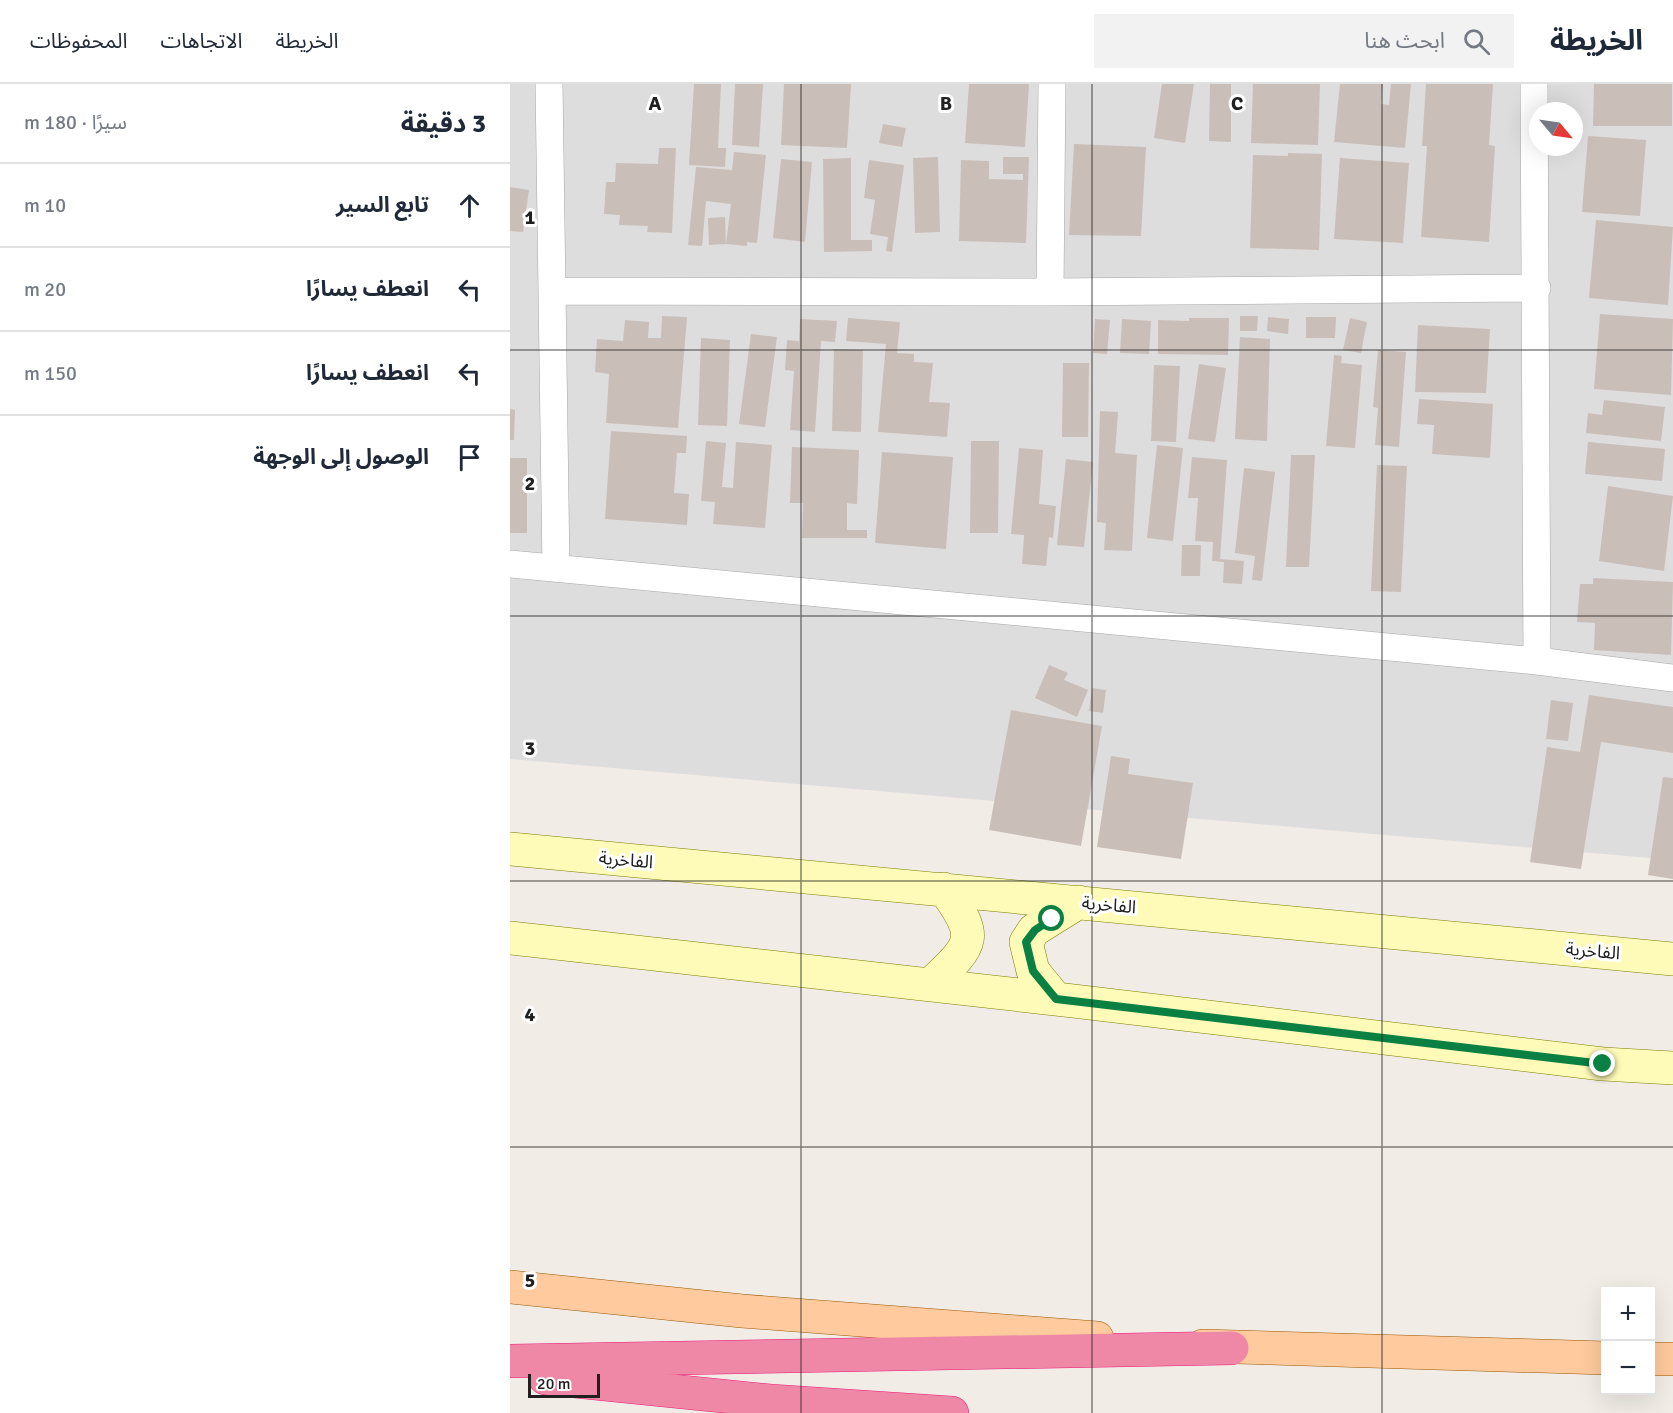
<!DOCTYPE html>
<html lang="ar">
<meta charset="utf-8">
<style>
:root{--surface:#fff;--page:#f2f2f3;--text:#1f2937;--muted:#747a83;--line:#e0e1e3}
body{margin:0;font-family:Signika,"Noto Sans Arabic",sans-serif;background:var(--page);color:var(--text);direction:rtl}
.controls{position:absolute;right:18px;bottom:18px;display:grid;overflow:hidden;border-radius:0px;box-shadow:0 6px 24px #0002}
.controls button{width:54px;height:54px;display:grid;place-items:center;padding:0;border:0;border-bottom:2px solid var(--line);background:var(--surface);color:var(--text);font:30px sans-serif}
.compass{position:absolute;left:1019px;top:18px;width:54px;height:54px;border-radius:50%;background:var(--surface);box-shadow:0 6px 24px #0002;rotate:119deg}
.scale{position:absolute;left:18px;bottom:15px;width:72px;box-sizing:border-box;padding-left:6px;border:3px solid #202020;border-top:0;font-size:16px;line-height:21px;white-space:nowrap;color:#202020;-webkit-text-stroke:4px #fff;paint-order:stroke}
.stop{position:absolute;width:18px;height:18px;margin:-14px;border:4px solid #0b8043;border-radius:50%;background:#fff}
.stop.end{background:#0b8043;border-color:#fff;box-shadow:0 2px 6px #0008}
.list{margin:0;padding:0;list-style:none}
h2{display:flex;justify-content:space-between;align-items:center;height:78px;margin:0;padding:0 24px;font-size:26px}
h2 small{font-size:20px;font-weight:400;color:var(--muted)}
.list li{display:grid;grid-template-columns:39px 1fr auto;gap:18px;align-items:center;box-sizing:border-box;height:84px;padding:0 24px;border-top:2px solid var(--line)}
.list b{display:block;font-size:22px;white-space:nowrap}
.list em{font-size:20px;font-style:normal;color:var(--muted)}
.icon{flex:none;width:33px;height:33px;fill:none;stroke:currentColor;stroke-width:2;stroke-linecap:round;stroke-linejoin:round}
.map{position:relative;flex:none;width:1163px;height:1329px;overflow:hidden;direction:ltr}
header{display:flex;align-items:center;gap:36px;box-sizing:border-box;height:84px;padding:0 30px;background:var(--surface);border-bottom:2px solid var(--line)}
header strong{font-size:28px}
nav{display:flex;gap:33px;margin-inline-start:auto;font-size:21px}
.search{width:420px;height:54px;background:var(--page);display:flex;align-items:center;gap:15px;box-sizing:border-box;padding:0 21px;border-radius:0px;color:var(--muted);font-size:22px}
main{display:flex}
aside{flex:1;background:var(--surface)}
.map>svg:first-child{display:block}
.residential{fill:#dedddd;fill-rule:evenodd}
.building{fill:#cabeb9}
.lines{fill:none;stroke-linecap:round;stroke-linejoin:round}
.street-casing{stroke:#a7a7a7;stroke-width:28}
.secondary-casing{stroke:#7e7e00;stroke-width:34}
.primary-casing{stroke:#9c5800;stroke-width:34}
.highway-casing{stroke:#e91a76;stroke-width:34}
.street{stroke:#fff;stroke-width:27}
.secondary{stroke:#fefab7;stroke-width:33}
.primary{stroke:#ffca9d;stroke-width:33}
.highway{stroke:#ee88a6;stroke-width:33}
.route{stroke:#0b8043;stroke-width:8}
.grid{fill:none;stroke:#202020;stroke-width:1.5;stroke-opacity:0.55}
.labels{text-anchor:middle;stroke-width:6;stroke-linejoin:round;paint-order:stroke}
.street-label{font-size:18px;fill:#202020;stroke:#fff}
.grid-label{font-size:20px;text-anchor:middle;font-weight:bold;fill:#202020;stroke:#fff;stroke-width:6;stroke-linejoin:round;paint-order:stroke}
</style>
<header>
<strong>الخريطة</strong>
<div class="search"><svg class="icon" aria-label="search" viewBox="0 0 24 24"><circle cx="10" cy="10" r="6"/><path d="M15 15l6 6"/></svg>ابحث هنا</div>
<nav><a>الخريطة</a><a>الاتجاهات</a><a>المحفوظات</a></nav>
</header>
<main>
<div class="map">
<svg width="1163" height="1329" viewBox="0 0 1163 1329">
<rect width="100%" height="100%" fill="#f1ece6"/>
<path class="residential" d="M0 0H1163V776L0 675ZM1028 27H1064V63H1028Z"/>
<path class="building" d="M184 0H211L208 64H216L215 83 179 81Z
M225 0H253L249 63 222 61Z
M274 0H341L337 64 271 61Z
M459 0H519L515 63 455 59Z
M652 0H684L675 59 644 54Z
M700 0H721V58L699 57Z
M743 0H810L808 61 741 59Z
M830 0H873L871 20 879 21 881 0H901L895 64 824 58Z
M916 0H983L979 61 985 62 979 158 911 153 917 62H912Z
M1084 0H1162V42H1083Z
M373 40 396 44 392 63 369 59Z
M1078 52 1136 56 1130 132 1072 128Z
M564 60 636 63 631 152 559 151Z
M149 64H166L162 149 137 148 138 142 109 141 110 131 94 130 96 98H105L106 79 148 80Z
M224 68 256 71 247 159 237 158V162L216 160 221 120 196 117 192 162 178 161 186 83 222 86Z
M778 69 812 70 809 166 740 164 743 71 778 72Z
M428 73 430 148 405 149 403 74Z
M493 73H519L516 159 449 157 451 76 479 77V95L513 96V90H493Z
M341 74V156H362V167L314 168 313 75Z
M830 74 899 79 893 159 824 155Z
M271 75 302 78 295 158 263 154Z
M359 76 394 81 382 168 376 167 378 153 360 150 365 116 354 114Z
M0 103 19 106 13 148 0 147Z
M215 133 216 160 199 161 198 134Z
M1086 136 1163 143 1158 221 1079 214Z
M1090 230 1163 235 1161 311 1084 305Z
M152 232 177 233 168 344 96 339 99 290 85 288 87 255 113 257 115 236 139 238 138 254H151Z
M730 232H748L747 247H730Z
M758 233 779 235 778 250 757 247Z
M796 233H826L825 254H796Z
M338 234 390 238 387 269 404 270V278L423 279 419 318 440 319 437 353 368 348 376 260 336 257Z
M679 234H719L718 271 648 270V236L679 237Z
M840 234 857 238 851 269 833 266Z
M290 235 327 237 325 258 311 257 305 348 280 346 284 287 275 286 277 256 289 257Z
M585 235 600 236 597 270 583 269Z
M612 235 641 237 639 270 610 269Z
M908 241 980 245 976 309 905 308Z
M241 250 267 253 255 343 229 340Z
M730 253 760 255 757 357 725 355Z
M191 254 220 256 217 342 188 341Z
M324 265 353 266 351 348 322 347Z
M868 266 896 268 889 363 865 361 868 324 863 323Z
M824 271 832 272 831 279 852 281 845 364 816 362Z
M553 279H579L578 353H552Z
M689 280 716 284 705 358 678 355Z
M644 281 670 282 666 358 641 357Z
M909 315 983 320 980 374 922 370 924 341 907 340Z
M1094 316 1155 323 1151 357 1076 349 1078 329 1092 331Z
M0 325 5 326 4 356H0Z
M590 327 608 328 605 369 627 371 622 467 594 466 596 439 587 438Z
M101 347 177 352 176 369H167L164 409 179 410 177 441 95 435Z
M196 357 216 359 212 403 223 404 226 358 262 361 255 444 203 440 205 418 191 417Z
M461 357H489L488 449H460Z
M1078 358 1155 365 1152 397 1075 390Z
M647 361 673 364 663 457 637 454Z
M282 363 349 366 347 420 337 419V446H357V454H292L293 419H280Z
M509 364 533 366 529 420 546 422 543 454 539 453 536 482 512 480 514 451 501 450Z
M372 368 443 373 436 465 365 459Z
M781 371H805L799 483H776Z
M682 373 717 376 710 475 734 477 732 500 713 499 714 478 702 477 703 458 685 457 688 414H678Z
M0 374H17V449H0Z
M556 375 583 378 574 463 547 461Z
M867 381 897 382 891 508 861 507Z
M734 384 765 388 752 497 742 496 745 472 725 469Z
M1098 402 1163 412 1154 487 1089 477Z
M672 461H691L690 492H671Z
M1083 494 1163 498 1161 571 1084 566 1085 539 1067 538 1070 500H1083Z
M539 581 558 589 554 596 578 606 567 633 525 614Z
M582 604 596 606 593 629 579 627Z
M1079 611 1163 623V669L1091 658 1071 785 1020 778 1037 663 1070 668Z
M1041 616 1063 619 1058 657 1036 655Z
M501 626 592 642 571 762 479 746Z
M601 672 620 675 618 690 683 699 671 775 587 763Z
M1153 693 1163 694V795L1138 791Z"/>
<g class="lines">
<g class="street-casing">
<path id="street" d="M39 0 46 484
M1024 0 1027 577
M44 207 540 208 1027 204
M540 208 542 0
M0 480 1027 577 1163 594"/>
</g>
<g class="secondary-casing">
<path id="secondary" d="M0 765 1163 875
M0 854 546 915 1093 980 1163 984
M420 901C463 860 471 855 434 805
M546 915 523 887 516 858 524 846 569 818"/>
</g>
<g class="primary-casing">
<path id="primary" d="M0 1203 232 1227 587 1254
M693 1262 1096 1274
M1140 1275H1163"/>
</g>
<g class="highway-casing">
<path id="highway" d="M0 1277 722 1264
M35 1294 261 1317 442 1329"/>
</g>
<use href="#street" class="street"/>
<use href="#secondary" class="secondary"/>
<use href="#primary" class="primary"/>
<use href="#highway" class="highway"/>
</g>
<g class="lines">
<path class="route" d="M542 835 525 846 516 858 523 887 546 915 1093 980"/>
</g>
<path class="grid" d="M291 0V1329M582 0V1329M872 0V1329M0 266H1163M0 532H1163M0 797H1163M0 1063H1163"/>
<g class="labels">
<g class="street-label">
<text transform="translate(116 776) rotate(5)" y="6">الفاخرية</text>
<text transform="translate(599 821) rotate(5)" y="6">الفاخرية</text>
<text transform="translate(1083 867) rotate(5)" y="6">الفاخرية</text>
</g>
</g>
<g class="grid-label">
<text x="145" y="26">A</text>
<text x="436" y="26">B</text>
<text x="727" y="26">C</text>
<text x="20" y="140">1</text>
<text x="20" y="406">2</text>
<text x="20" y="671">3</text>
<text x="20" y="937">4</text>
<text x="20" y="1203">5</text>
</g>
</svg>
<div class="controls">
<button>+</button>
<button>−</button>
</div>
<svg class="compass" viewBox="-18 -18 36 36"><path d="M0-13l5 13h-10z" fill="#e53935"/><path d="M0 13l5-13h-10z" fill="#747a83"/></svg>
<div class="scale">20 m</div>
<div class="stop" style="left:542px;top:835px"></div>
<div class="stop end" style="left:1093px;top:980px"></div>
</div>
<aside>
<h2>3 دقيقة<small>سيرًا · 180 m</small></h2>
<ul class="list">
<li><svg class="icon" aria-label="ahead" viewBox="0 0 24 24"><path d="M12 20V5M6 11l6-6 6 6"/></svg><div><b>تابع السير</b></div><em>10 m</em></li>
<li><svg class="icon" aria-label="left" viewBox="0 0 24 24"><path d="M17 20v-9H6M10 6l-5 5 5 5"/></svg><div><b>انعطف يسارًا</b></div><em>20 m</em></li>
<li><svg class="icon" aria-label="left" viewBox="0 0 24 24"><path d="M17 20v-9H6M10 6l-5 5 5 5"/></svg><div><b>انعطف يسارًا</b></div><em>150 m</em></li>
<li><svg class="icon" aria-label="arrive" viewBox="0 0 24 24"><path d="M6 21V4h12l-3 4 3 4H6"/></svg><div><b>الوصول إلى الوجهة</b></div></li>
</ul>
</aside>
</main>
